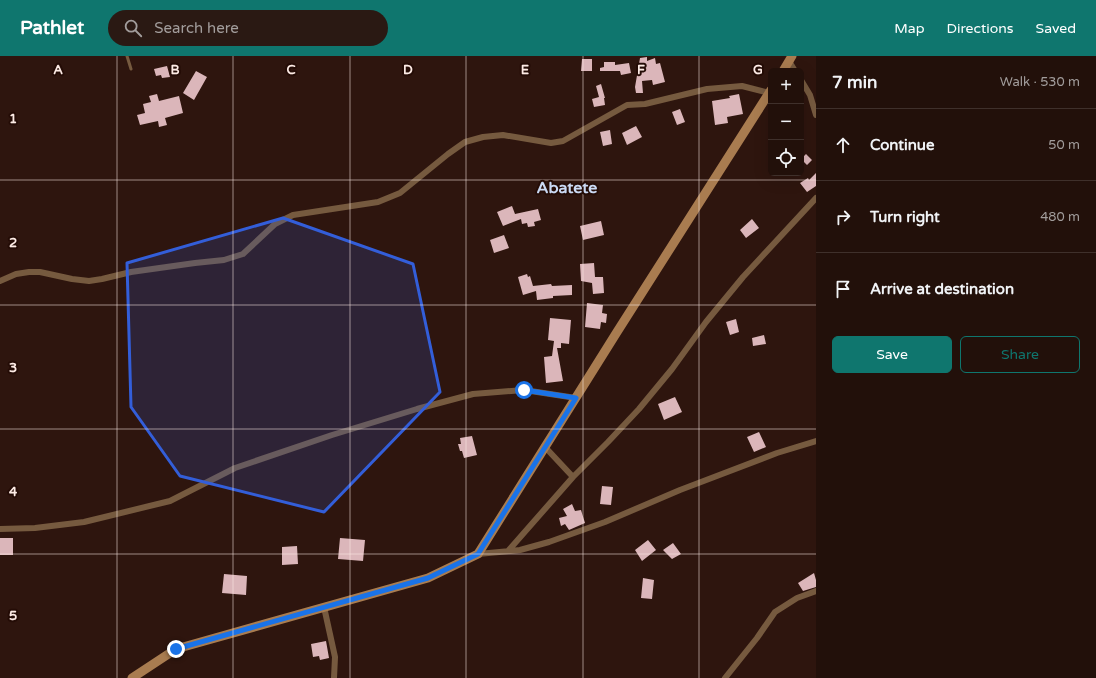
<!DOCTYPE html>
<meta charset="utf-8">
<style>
:root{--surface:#22100a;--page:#2a1913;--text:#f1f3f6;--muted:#a29d9c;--line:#3f302b;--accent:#0f766e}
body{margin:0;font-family:"Varela Round",sans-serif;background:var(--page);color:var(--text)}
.controls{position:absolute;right:12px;top:12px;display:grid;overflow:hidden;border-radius:6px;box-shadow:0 4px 16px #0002}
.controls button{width:36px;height:36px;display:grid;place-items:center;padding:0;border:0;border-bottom:1px solid var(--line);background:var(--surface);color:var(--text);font:20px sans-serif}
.stop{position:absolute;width:12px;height:12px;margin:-9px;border:3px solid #1a73e8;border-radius:50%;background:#fff}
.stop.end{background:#1a73e8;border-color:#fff;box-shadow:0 1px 4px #0008}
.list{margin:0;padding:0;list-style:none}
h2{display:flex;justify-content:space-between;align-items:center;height:52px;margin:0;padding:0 16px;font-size:17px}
h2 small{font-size:13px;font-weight:400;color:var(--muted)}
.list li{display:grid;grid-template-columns:26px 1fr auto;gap:12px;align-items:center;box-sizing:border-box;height:72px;padding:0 16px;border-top:1px solid var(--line)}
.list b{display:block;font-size:15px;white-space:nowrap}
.list em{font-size:13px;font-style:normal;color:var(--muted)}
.actions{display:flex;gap:8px;padding:12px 16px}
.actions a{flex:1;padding:9px 0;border:1px solid var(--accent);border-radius:6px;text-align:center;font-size:14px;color:var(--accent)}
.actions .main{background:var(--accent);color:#fff}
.icon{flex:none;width:22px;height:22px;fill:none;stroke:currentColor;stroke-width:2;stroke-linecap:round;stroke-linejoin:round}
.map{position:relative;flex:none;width:816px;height:622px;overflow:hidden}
header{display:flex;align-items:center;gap:24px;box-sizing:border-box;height:56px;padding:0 20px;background:var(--accent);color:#fff}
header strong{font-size:19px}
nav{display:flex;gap:22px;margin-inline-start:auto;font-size:14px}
.search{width:280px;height:36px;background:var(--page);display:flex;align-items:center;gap:10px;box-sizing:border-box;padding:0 14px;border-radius:22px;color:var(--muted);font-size:15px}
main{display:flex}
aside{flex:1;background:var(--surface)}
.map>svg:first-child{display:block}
.building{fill:#dbb6ba}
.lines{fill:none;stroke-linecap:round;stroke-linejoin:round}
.service{stroke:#765a3f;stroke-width:3}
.minor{stroke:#765a3f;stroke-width:6}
.secondary{stroke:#a97c50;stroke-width:9}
.route{stroke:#1a73e8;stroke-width:5}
.marked{fill:#335ed9;fill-opacity:0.2;stroke:#335ed9;stroke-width:3;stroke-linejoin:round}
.grid{fill:none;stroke:#fdebe5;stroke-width:1;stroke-opacity:0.55}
.labels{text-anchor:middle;stroke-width:4;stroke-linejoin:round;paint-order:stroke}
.quarter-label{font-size:16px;font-weight:bold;fill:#cad9f3;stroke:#240c06}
.grid-label{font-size:13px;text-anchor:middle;font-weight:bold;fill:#fdebe5;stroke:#240c06;stroke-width:4;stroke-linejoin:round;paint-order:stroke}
</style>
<header>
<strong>Pathlet</strong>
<div class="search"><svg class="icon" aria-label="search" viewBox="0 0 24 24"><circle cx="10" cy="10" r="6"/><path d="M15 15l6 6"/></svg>Search here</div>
<nav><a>Map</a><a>Directions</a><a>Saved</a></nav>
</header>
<main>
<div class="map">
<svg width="816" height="622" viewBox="0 0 816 622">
<rect width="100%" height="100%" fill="#2e150e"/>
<path class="building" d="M647 1V5L655 2 656 8 660 7 665 26 653 29 652 24 642 25 643 37H636L635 31 640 2Z
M582 3H592V15H581Z
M604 6H615V9L629 7 631 17 621 19 620 15H600V12L604 11Z
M167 10 170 21 162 22 161 19 156 20 154 13Z
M196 15 207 21 194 44 183 37Z
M601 28 605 42H604L605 49 594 51 592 43 599 41 596 30Z
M157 38 159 45 179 40 183 57 165 62 167 69 159 71 158 65 140 69 137 59 145 57 143 48 151 46 149 40Z
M739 38 743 58 727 61 728 67 715 69 712 45 730 42 729 40Z
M680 53 685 66 677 69 672 56Z
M636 70 642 81 627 89 622 77Z
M610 74 612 88 603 90 600 76Z
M806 98 812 104 807 109 801 103Z
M816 117V130L807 136 800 127 808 122 809 124Z
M512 150 515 158 538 153 541 164 534 166 535 170 528 171 527 167 522 168 521 163 503 170 497 156Z
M752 163 759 172 746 182 740 174Z
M601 165 604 179 583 184 580 170Z
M504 179 509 192 494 197 490 184Z
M594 207 595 221H603L604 237 593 238 592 227 581 225 580 208Z
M527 218 528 221 530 220 533 230 551 228 552 230 572 229V239L553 240V242L537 244 536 235 523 239 518 221Z
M587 247 603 249 602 257 607 258 606 267 601 266 600 273 585 271Z
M550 262 571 264 569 288 561 287V292H557L563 325 546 327 544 301 552 300 554 285 548 284Z
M736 263 739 276 730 279 726 266Z
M764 279 766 288 753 290 752 282Z
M675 341 682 356 664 364 658 348Z
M759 376 766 391 754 396 747 381Z
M472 380 477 399 464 402 462 395H460L458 388H461L460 382Z
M602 430 613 431 611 449 600 448Z
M572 448 575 455 581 454 585 467 569 474 565 468 561 470 559 462 567 460 563 453Z
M0 482H13V499H0Z
M340 482 365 484 363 505 338 503Z
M648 484 656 494 642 505 635 494Z
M673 487 681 498 672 503 663 494Z
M297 490 298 508 282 509V491Z
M814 517 816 524V531L803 535 798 527Z
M224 518 247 520 246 539 222 537Z
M643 522 654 524 652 543 641 542Z
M326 585 329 602 320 604 319 600 313 601 311 588Z"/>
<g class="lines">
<path class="service" d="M127 0 131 13"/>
<path class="minor" d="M789 5 795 15
M801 24 810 39 816 59
M0 225 16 218 29 216H40L72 223 89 225 102 223 131 216 195 207 224 204 243 198 275 168 293 159 378 146 400 137 448 98 465 86 483 81 503 79 551 87 563 85 627 49 645 48 707 33 742 30 769 37
M545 391 573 421
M0 473 35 472 84 466 170 445 235 412 332 379 417 353 473 338 524 334 576 342
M508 495 573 421 608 386 639 353 672 313 706 266 743 221 816 142
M478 498 520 494 549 486 605 466 680 434 777 397 816 385
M324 551 335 601 334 622
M725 622 757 582 775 556 797 542 816 535"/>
<path class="secondary" d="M783 15 792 0
M132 622 176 593 428 522 478 498 617 276 771 34"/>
</g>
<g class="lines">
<path class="route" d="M176 593 428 522 478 498 576 342 524 334"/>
</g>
<path class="marked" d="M283 162 413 208 440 336 324 456 180 420 131 351 127 207Z"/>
<path class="grid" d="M117 0V622M233 0V622M350 0V622M466 0V622M583 0V622M699 0V622M0 124H816M0 249H816M0 373H816M0 498H816"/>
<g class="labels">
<g class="quarter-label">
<text x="567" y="137">Abatete</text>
</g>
</g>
<g class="grid-label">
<text x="58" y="18">A</text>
<text x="175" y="18">B</text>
<text x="291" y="18">C</text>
<text x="408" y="18">D</text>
<text x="525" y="18">E</text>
<text x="641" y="18">F</text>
<text x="758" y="18">G</text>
<text x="13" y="67">1</text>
<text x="13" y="191">2</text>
<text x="13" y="316">3</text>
<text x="13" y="440">4</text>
<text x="13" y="564">5</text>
</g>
</svg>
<div class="controls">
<button>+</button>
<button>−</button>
<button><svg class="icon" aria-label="locate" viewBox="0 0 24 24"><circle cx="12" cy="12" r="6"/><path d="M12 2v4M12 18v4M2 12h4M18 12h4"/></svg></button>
</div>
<div class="stop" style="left:524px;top:334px"></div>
<div class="stop end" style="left:176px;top:593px"></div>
</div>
<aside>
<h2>7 min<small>Walk · 530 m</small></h2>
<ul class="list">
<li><svg class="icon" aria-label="ahead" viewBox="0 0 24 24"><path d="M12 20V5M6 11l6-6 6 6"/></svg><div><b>Continue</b></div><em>50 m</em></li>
<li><svg class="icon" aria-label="right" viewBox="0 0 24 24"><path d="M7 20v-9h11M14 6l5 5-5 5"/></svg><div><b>Turn right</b></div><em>480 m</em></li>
<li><svg class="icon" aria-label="arrive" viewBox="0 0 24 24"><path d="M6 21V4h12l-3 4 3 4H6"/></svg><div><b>Arrive at destination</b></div></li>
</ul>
<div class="actions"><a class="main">Save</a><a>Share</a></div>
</aside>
</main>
